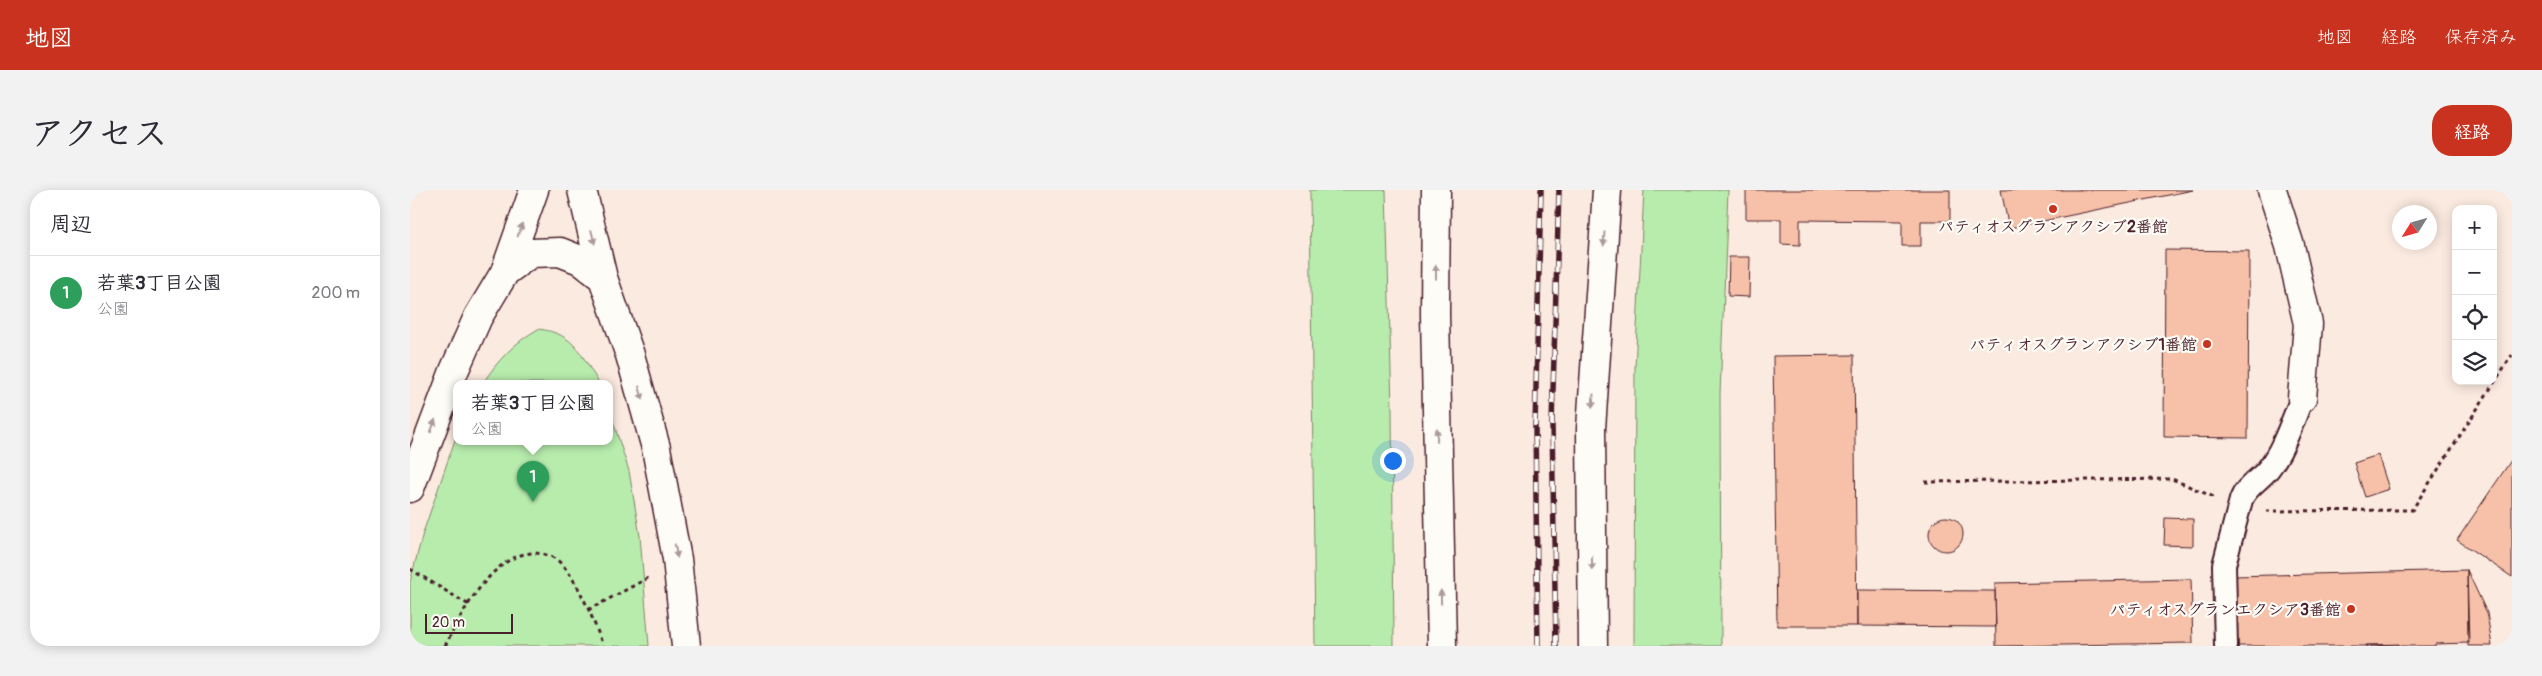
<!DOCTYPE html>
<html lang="ja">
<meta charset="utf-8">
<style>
:root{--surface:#fff;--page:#f2f2f3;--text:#2b2b33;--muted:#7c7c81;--line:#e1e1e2;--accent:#c8321e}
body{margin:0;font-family:Pangolin,"Klee One",sans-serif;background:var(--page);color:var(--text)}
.controls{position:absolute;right:15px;top:15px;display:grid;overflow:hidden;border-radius:10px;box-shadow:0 2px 12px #0003}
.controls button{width:45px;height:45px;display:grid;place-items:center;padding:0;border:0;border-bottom:1px solid var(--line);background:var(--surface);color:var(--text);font:25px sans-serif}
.compass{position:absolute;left:1982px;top:15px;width:45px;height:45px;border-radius:50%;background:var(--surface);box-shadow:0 2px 12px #0003;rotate:233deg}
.scale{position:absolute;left:15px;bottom:12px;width:88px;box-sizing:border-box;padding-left:5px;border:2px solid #4a1f2b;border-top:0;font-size:14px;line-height:18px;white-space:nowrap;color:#4a1f2b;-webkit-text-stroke:4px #fdfcf7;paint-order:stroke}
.you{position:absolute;left:982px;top:270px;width:18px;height:18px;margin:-12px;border:4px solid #fff;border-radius:50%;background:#1a73e8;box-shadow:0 0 0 8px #1a73e833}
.badge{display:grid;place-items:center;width:32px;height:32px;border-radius:50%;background:var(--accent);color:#fff;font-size:16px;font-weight:700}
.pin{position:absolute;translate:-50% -41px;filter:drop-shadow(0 1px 2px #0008)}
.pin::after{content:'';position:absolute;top:26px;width:18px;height:15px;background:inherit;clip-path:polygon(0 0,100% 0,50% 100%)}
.popup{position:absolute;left:43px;top:190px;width:160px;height:65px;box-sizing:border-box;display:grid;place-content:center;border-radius:10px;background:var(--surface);filter:drop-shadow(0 1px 4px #0005);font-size:16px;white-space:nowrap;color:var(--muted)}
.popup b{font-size:19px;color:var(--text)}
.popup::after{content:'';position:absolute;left:50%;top:100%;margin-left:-10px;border:10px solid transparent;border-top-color:var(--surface)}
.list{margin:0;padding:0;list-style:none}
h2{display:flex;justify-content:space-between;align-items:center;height:65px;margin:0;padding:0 20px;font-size:21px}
h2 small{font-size:16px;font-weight:400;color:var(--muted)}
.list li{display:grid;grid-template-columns:32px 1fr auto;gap:15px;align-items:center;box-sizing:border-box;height:75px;padding:0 20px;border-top:1px solid var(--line)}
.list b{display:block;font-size:19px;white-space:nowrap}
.list p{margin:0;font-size:16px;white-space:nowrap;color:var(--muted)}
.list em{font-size:16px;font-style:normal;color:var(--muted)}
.icon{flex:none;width:28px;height:28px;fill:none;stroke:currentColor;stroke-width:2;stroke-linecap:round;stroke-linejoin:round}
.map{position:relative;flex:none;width:2102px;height:456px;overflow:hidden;border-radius:20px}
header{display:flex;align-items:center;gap:30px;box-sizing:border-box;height:70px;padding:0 25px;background:var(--accent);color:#fff}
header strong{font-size:24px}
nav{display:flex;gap:28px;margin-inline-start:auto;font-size:18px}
.intro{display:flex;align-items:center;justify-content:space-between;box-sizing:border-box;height:120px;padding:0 30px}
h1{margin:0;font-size:35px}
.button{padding:12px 22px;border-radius:20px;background:var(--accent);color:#fff;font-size:18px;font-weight:700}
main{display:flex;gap:30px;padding:0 30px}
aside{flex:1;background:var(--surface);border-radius:20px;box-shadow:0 2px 12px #0003}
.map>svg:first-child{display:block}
.green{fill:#b7ecad;stroke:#80866c}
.building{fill:#f6c1a8;stroke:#4a1f2b}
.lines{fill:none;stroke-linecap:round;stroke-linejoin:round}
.pedestrian-casing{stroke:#4a1f2b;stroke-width:26}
.minor-casing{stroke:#4a1f2b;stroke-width:31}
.tertiary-casing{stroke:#4a1f2b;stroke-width:31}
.path{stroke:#4a1f2b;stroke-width:3;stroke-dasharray:4 4;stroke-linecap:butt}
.pedestrian{stroke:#fdfcf7;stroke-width:22}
.minor{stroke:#fdfcf7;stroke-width:28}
.tertiary{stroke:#fdfcf7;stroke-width:28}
.rail-casing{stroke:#4a1f2b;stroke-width:5.5}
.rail{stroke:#fdfcf7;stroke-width:4;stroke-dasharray:11;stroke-linecap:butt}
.oneway{fill:#ac999b}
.poi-dot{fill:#c8321e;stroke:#fdfcf7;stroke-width:2}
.labels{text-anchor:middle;stroke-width:4.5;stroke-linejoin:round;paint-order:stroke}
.poi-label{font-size:16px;font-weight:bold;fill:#4a1f2b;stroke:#fdfcf7;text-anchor:end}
</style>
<header>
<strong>地図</strong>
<nav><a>地図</a><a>経路</a><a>保存済み</a></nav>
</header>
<div class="intro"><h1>アクセス</h1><a class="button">経路</a></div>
<main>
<aside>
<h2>周辺<small></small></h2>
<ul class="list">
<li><span class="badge" style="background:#2e9e5b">1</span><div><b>若葉3丁目公園</b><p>公園</p></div><em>200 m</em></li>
</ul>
</aside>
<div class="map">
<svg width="2102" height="456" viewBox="0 0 2102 456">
<rect width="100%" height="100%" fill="#fbeadf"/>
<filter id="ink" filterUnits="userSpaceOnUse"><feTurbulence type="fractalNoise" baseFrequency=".02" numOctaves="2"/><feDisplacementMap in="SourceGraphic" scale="10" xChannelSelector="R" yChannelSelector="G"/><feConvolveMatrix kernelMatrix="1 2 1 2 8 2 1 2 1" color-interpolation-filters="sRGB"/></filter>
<g filter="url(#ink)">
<path class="green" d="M900 0H976L982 219 984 456H905Z
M1234 0H1318L1310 204 1311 456H1224L1225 178Z
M128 139C165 143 171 165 189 193H73C88 170 104 153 128 139Z
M199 219 219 281 230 346 239 456H0V392L13 343 47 244V251H199Z"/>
<path class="building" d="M1336 0H1540V31H1511V56H1492V31L1390 30V55L1371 54V29H1336Z
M1591 0H1783L1599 38Z
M1755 60 1839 61 1838 248 1754 247Z
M1319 67H1340L1339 107 1318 106Z
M1444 165 1447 436H1367L1363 166Z
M1968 265 1979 299 1955 307 1944 273Z
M2102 269V387L2047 350Z
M1519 344a17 17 0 1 1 34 0a17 17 0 1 1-34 0Z
M1755 328 1783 329V356L1754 355Z
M2057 380 2059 453 2025 454V456H1826L1824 386Z
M2057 380 2077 423 2082 456H2058Z
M1781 389 1783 453 1586 456 1585 393Z
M1447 400 1585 401 1586 437 1447 436Z
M1989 454V456H1956V455Z"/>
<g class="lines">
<g class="pedestrian-casing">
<path id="pedestrian" d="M1816 456 1814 375 1831 310C1836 296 1850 290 1859 278 1874 258 1882 232 1892 208"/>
</g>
<g class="minor-casing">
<path id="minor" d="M1862 0 1880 56 1898 134 1892 208"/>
</g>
<g class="tertiary-casing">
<path id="tertiary" d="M172 0 193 88 220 165 246 258 267 369 276 456
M1026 0 1025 124 1032 456
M95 82 121 63 150 62 170 70 193 88
M0 298 44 181 68 127 95 82 124 0
M1183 456 1181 239 1197 0"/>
</g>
<path class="path" d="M1515 292 1762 289 1806 308
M1856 321 2002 320 2102 165
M0 379 59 415
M178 420 240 387
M35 456C53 420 92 345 142 367 164 377 185 434 193 456"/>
<use href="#pedestrian" class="pedestrian"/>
<use href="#minor" class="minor"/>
<use href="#tertiary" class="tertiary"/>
<g class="rail-casing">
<path id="rail" d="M1128 456 1125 236 1131 0
M1146 456 1142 234 1149 0"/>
</g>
<use href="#rail" class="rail"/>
</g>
<defs><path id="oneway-solid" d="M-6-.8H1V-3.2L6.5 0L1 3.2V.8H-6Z" transform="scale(1.25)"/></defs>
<g class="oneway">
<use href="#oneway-solid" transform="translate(110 40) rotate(-70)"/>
<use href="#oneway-solid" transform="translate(183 47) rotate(76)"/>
<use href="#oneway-solid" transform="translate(1194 49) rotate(94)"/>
<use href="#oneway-solid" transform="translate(1026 82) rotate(-90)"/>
<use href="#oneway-solid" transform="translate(231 203) rotate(74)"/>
<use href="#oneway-solid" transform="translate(1183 211) rotate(94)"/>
<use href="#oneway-solid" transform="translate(23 236) rotate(-70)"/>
<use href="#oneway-solid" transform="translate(1027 245) rotate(-91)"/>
<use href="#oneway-solid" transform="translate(266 361) rotate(80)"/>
<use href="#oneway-solid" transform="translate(1182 373) rotate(90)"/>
<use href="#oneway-solid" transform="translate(1031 407) rotate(-91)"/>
</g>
</g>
<g class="poi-dot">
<circle cx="1643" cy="19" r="5"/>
<circle cx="1797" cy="154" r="5"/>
<circle cx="1941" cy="419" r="5"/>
</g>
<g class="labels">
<g class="poi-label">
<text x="1643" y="42" text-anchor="middle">パティオスグランアクシブ2番館</text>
<text x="1787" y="160">パティオスグランアクシブ1番館</text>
<text x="1931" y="425">パティオスグランエクシア3番館</text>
</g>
</g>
</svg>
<div class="controls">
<button>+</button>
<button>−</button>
<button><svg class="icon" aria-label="locate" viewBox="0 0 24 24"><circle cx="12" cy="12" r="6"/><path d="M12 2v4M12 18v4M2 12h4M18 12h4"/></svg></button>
<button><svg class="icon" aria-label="layers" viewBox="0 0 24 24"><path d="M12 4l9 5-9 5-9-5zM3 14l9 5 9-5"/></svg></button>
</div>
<svg class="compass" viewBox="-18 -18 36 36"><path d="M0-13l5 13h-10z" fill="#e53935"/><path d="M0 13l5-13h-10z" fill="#7c7c81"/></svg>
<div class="scale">20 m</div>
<div class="you"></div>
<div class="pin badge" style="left:123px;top:312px;background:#2e9e5b">1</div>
<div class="popup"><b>若葉3丁目公園</b>公園</div>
</div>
</main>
